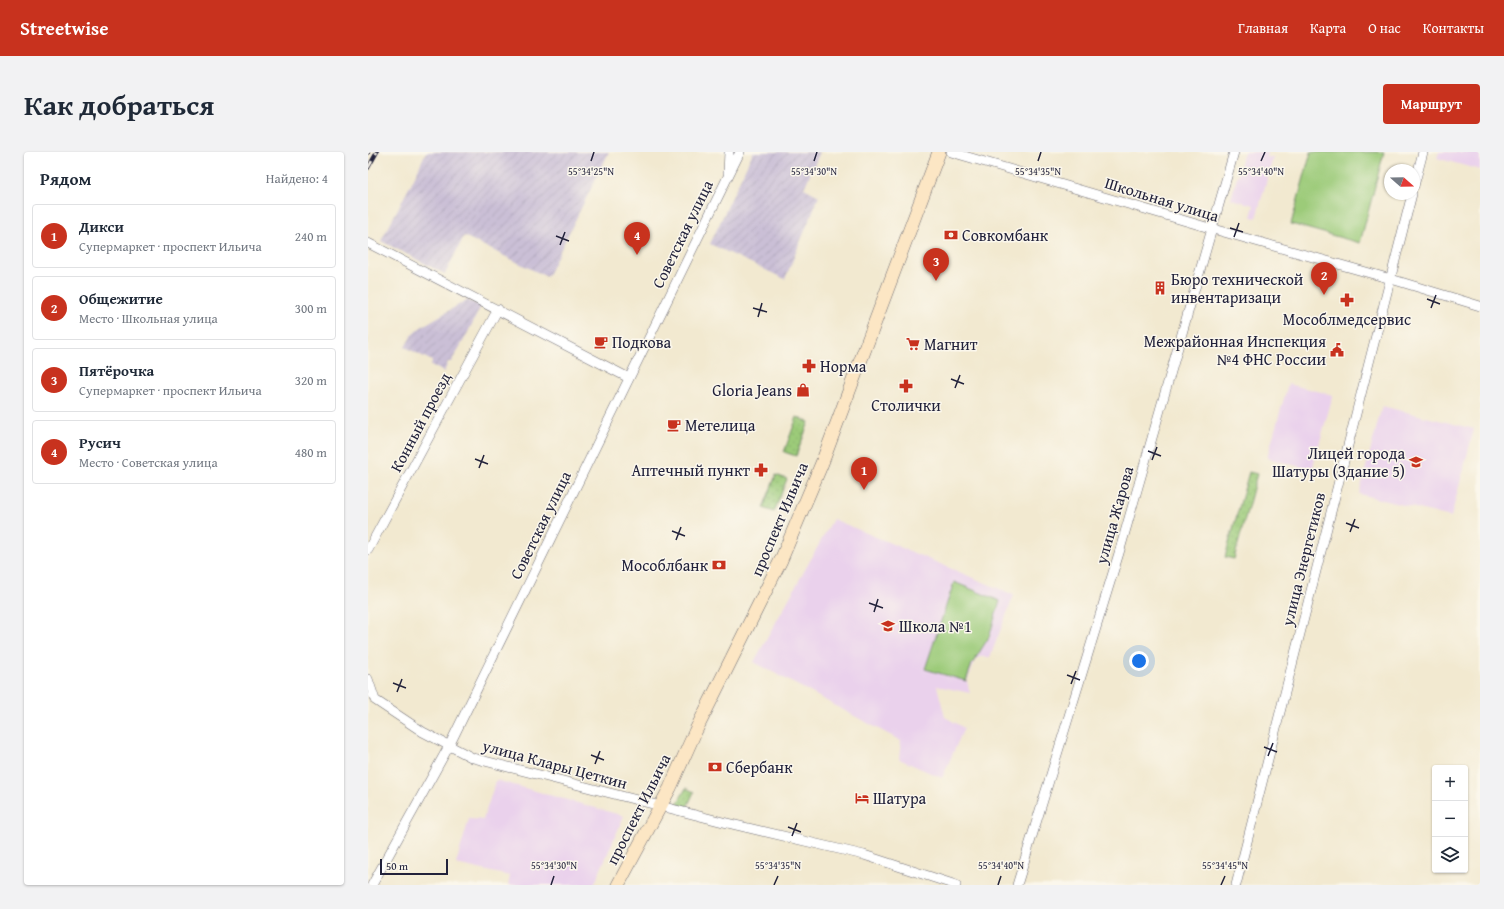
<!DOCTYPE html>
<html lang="ru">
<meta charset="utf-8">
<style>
:root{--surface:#fff;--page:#f2f2f3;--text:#1f2937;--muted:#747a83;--line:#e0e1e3;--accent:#c8321e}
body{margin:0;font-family:"Gentium Book Plus",serif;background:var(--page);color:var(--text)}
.controls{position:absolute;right:12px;bottom:12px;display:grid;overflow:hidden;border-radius:4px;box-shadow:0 1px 3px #0004}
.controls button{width:36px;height:36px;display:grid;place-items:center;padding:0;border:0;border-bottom:1px solid var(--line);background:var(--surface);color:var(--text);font:20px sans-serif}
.compass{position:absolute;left:1016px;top:12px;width:36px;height:36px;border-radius:50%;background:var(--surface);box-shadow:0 1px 3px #0004;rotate:110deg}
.scale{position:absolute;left:12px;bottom:10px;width:68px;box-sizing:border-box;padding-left:4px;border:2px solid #22223b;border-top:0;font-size:11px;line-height:14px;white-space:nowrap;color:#22223b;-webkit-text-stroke:3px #fbf7ec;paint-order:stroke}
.you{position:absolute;left:771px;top:509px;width:14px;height:14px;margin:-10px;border:3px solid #fff;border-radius:50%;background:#1a73e8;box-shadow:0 0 0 6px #1a73e833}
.badge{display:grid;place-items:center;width:26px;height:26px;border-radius:50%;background:var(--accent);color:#fff;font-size:13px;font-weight:700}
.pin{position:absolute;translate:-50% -33px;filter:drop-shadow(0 1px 2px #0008)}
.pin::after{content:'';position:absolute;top:21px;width:14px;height:12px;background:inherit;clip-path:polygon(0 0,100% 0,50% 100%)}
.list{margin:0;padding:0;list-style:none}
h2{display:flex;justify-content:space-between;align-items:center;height:52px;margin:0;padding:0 16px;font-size:17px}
h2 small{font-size:13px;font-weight:400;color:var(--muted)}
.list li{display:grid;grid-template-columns:26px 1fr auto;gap:12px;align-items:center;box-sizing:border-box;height:64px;margin:0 8px 8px;padding:0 8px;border:1px solid var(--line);border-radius:4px}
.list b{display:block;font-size:15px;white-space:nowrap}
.list p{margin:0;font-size:13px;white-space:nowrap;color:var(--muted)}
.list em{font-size:13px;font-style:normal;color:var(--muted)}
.icon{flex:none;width:22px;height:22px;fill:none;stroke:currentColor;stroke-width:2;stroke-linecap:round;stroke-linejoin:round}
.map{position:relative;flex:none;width:1112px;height:733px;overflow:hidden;border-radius:4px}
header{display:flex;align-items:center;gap:24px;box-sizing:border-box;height:56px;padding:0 20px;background:var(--accent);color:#fff}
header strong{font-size:19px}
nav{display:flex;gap:22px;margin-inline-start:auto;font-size:14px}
.intro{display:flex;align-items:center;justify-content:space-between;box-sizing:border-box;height:96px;padding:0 24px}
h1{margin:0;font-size:28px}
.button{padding:10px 18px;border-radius:4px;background:var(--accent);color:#fff;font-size:14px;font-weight:700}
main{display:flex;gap:24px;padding:0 24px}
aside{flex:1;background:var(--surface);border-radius:4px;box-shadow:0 1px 3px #0004}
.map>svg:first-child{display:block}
.built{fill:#ead1ec}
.industrial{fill:url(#industrial-furrows)}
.green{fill:url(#green-dots);stroke:#5f765a}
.pitch{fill:#9ccb79;stroke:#5f765a}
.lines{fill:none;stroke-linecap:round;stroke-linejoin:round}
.street-casing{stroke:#6b686f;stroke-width:10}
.secondary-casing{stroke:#6b686f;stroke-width:14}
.street{stroke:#fff;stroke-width:9}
.secondary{stroke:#fce6c4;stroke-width:13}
.rail-casing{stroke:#22223b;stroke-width:4}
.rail{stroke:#fbf7ec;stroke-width:2.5;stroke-dasharray:8;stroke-linecap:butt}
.ticks{fill:none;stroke:#22223b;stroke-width:1.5}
.labels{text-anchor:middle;stroke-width:3;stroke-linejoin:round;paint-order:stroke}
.street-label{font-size:16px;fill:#22223b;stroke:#fbf7ec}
.poi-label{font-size:16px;fill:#22223b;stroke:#fbf7ec;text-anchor:start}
.ticks-label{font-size:10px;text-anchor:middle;fill:#22223b;stroke:#fbf7ec;stroke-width:3;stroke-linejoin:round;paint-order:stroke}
</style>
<header>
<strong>Streetwise</strong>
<nav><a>Главная</a><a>Карта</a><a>О нас</a><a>Контакты</a></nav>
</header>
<div class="intro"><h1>Как добраться</h1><a class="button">Маршрут</a></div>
<main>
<aside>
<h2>Рядом<small>Найдено: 4</small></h2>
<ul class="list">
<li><span class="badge">1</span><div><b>Дикси</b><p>Супермаркет · проспект Ильича</p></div><em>240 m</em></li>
<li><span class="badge">2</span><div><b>Общежитие</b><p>Место · Школьная улица</p></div><em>300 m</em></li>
<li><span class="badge">3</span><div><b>Пятёрочка</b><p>Супермаркет · проспект Ильича</p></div><em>320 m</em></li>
<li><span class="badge">4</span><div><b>Русич</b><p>Место · Советская улица</p></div><em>480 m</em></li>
</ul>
</aside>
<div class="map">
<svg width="1112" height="733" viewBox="0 0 1112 733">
<defs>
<pattern id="industrial-furrows" width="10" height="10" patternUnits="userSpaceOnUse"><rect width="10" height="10" fill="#cabfd6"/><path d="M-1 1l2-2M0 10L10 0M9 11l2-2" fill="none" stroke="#ada4b9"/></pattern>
<pattern id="green-dots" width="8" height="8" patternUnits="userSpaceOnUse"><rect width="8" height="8" fill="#9ccb79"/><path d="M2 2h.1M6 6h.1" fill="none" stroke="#86ae6a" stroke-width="1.8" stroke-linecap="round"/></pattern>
</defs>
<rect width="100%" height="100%" fill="#fbf7ec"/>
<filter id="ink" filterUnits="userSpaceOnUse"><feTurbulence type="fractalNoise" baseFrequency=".025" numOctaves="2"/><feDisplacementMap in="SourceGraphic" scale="8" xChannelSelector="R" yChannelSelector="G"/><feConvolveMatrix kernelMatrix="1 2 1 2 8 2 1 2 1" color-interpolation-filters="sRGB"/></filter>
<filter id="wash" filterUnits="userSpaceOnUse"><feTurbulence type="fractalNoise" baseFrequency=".012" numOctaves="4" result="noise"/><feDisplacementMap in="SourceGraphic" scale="16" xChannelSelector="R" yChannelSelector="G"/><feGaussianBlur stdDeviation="0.9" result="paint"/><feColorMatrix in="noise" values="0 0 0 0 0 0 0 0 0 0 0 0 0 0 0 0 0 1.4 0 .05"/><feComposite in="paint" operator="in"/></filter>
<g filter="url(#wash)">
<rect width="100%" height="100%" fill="#f2e9d0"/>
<path class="built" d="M876 0H900L899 5 905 6 888 66 883 65 886 53 863 47Z
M1071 0H1112V18L1069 6Z
M920 232 965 243 944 318 899 306Z
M1014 254 1106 277 1083 365 991 342Z
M465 367 646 443 622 505H612L608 507 599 529 602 541 569 534 577 565 596 576 574 626 531 607 533 589 386 510Z
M128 628 256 664 226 733H140L142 724 88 712 101 667 115 668Z"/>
<path class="industrial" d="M58 0H241L179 125 96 84 77 122 13 89 46 26Z
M385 0H452L436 36 451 44 417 127 342 92Z
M99 148 113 154 97 186 83 210H80L76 220 63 213 64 209 37 195 44 183 53 175Z"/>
<path class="green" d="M429 265 441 270 428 304 416 300Z
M881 320 889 322 866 407 857 405Z
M408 323 419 327 406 360 395 356Z
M318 636 326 640 319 655 309 652Z"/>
<path class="pitch" d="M943 0H1016L992 91 923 72Z
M586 430 632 449 621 485 604 512 598 529 557 517Z"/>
</g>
<g filter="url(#ink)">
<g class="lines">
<g class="street-casing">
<path id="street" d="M583 0 845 77 1023 127 1112 154
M360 21 361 0
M1046 34 1055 0
M0 91 261 226
M0 398 130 157
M0 527 7 548 55 580 105 606 355 670 496 703 588 733
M4 733 81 594 372 0
M649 733 751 401 866 0
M868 733 1044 42"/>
</g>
<g class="secondary-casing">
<path id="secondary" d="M250 733 302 636 327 580 413 408 454 311 571 0"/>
</g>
<use href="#street" class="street"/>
<use href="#secondary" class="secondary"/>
<g class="rail-casing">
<path id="rail" d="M0 1V0
M0 16 9 0"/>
</g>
<use href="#rail" class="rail"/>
</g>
</g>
<path class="ticks" d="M223 9 226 0M446 9 449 0M670 9 673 0M893 9 897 0M862 76 875 80M188 84 201 89M866 85 871 71M192 93 197 80M1059 147 1072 152M385 156 399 160M1063 156 1068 143M390 165 394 151M583 227 596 232M587 236 592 223M780 299 793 304M107 307 120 312M784 308 789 295M111 316 116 303M978 371 991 376M304 379 317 384M982 380 987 367M308 388 313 375M501 451 515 456M506 460 510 447M699 523 712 528M25 531 38 536M703 532 708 519M29 540 34 527M896 595 909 600M223 603 236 608M900 604 905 591M227 612 232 599M420 675 433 680M424 684 429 671M183 733 186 724M406 733 410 724M630 733 633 724M853 733 857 724"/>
<defs>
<g id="bank-bare" transform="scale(1.08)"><path d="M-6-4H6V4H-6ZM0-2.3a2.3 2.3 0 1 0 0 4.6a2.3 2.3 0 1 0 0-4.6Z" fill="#c8321e" stroke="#fbf7ec" stroke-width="2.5" paint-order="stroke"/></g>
<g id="building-bare" transform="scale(1.08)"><path d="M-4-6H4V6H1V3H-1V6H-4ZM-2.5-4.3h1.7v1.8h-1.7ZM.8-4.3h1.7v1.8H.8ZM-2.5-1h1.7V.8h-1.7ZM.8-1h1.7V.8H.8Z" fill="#c8321e" stroke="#fbf7ec" stroke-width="2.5" paint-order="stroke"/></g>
<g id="pharmacy-bare" transform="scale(1.08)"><path d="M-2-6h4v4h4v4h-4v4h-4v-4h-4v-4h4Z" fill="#c8321e" stroke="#fbf7ec" stroke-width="2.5" paint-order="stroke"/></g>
<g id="cafe-bare" transform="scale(1.08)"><path d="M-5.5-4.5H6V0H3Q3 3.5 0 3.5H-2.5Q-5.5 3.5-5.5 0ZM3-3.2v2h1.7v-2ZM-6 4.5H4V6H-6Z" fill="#c8321e" stroke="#fbf7ec" stroke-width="2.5" paint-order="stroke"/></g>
<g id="supermarket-bare" transform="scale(1.08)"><path d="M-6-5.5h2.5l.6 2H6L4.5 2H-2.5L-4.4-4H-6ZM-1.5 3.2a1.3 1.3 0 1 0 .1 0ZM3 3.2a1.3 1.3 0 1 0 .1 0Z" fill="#c8321e" stroke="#fbf7ec" stroke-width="2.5" paint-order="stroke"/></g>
<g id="civic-bare" transform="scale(1.08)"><path d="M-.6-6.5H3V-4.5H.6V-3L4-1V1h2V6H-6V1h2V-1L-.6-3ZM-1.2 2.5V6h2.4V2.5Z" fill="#c8321e" stroke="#fbf7ec" stroke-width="2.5" paint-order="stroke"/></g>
<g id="shop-bare" transform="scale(1.08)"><path d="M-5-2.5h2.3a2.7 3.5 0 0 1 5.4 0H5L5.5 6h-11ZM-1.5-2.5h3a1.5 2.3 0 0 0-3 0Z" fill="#c8321e" stroke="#fbf7ec" stroke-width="2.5" paint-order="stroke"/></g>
<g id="school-bare" transform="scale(1.08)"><path d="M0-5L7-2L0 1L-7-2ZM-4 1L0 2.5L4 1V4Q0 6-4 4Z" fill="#c8321e" stroke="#fbf7ec" stroke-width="2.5" paint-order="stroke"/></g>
<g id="hotel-bare" transform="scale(1.08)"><path d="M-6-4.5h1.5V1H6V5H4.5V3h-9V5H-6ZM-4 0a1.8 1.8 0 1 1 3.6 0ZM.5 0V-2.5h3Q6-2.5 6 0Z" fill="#c8321e" stroke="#fbf7ec" stroke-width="2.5" paint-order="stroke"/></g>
</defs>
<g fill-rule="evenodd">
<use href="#bank-bare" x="583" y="83"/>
<use href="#building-bare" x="792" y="136"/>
<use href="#pharmacy-bare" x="979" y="148"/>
<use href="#cafe-bare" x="233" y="190"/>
<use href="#supermarket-bare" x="545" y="192"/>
<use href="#civic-bare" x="969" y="198"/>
<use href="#pharmacy-bare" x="441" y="214"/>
<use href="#pharmacy-bare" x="538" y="234"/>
<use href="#shop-bare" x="435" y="238"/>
<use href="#cafe-bare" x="306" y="273"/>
<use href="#school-bare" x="1048" y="310"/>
<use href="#pharmacy-bare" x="393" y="318"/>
<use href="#bank-bare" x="351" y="413"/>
<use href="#school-bare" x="520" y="474"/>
<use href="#bank-bare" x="347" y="615"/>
<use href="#hotel-bare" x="494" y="646"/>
</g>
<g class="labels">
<g class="street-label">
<text transform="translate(794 47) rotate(17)" y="6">Школьная улица</text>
<text transform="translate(314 82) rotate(-64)" y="6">Советская улица</text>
<text transform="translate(52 270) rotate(-62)" y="6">Конный проезд</text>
<text transform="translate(746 363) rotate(-74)" y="6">улица Жарова</text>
<text transform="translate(411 367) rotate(-67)" y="6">проспект Ильича</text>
<text transform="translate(172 373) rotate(-64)" y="6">Советская улица</text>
<text transform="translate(935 407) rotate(-76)" y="6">улица Энергетиков</text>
<text transform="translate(187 612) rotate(15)" y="6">улица Клары Цеткин</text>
<text transform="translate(270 657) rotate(-63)" y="6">проспект Ильича</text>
</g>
<g class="poi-label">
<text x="594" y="89">Совкомбанк</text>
<text x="803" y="133">Бюро технической<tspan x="803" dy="18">инвентаризаци</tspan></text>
<text x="979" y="173" text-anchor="middle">Мособлмедсервис</text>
<text x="958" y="195" text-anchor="end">Межрайонная Инспекция<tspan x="958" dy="18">№4 ФНС России</tspan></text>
<text x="244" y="196">Подкова</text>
<text x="556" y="198">Магнит</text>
<text x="452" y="220">Норма</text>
<text x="424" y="244" text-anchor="end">Gloria Jeans</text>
<text x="538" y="259" text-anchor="middle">Столички</text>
<text x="317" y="279">Метелица</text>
<text x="1037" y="307" text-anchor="end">Лицей города<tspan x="1037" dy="18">Шатуры (Здание 5)</tspan></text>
<text x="382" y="324" text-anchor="end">Аптечный пункт</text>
<text x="340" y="419" text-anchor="end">Мособлбанк</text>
<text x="531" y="480">Школа №1</text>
<text x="358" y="621">Сбербанк</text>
<text x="505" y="652">Шатура</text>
</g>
</g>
<g class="ticks-label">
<text x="446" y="23">55°34'30"N</text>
<text x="670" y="23">55°34'35"N</text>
<text x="893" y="23">55°34'40"N</text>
<text x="223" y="23">55°34'25"N</text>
<text x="186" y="717">55°34'30"N</text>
<text x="410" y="717">55°34'35"N</text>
<text x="633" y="717">55°34'40"N</text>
<text x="857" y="717">55°34'45"N</text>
</g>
</svg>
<div class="controls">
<button>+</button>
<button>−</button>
<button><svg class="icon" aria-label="layers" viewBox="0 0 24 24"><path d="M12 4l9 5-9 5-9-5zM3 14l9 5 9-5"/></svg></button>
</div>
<svg class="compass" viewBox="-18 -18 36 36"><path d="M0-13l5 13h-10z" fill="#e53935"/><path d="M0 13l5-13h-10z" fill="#747a83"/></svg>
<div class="scale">50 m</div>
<div class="you"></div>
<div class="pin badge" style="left:496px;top:338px">1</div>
<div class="pin badge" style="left:956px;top:143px">2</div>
<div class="pin badge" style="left:568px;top:129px">3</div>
<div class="pin badge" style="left:269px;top:103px">4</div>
</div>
</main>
